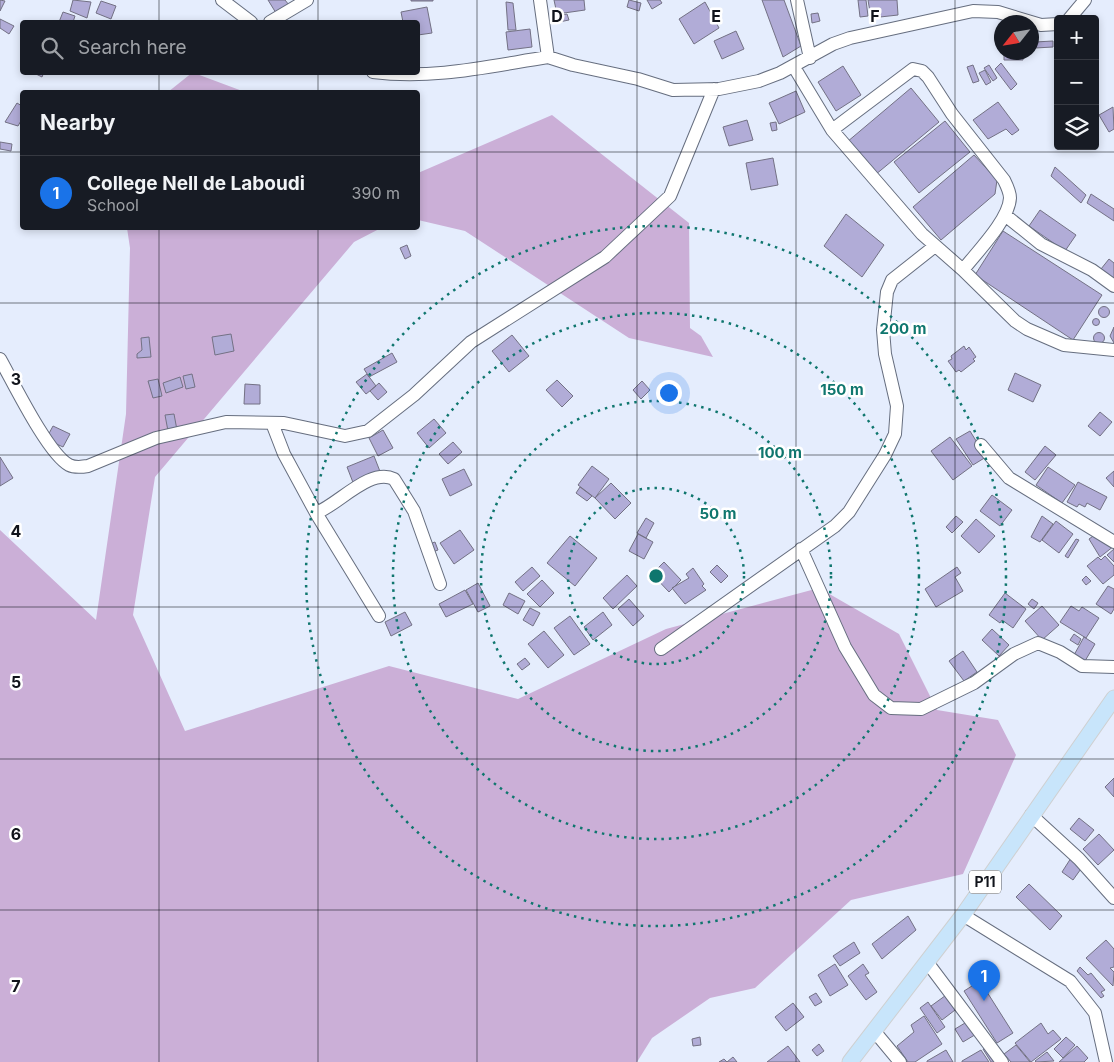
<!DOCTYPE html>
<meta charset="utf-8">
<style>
:root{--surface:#171b24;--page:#20242c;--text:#f1f3f6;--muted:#9ea1a6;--line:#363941;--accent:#1a73e8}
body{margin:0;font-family:Inter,sans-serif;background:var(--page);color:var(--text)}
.controls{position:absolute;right:15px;top:15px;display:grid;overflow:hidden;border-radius:5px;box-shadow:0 2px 8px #0003}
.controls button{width:45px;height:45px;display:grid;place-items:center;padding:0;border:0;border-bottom:1px solid var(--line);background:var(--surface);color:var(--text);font:25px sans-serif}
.compass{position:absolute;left:994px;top:15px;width:45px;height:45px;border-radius:50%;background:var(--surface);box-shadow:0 2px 8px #0003;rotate:239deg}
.you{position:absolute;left:668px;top:392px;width:18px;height:18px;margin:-12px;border:4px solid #fff;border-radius:50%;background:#1a73e8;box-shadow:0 0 0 8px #1a73e833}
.badge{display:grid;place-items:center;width:32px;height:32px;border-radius:50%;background:var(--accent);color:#fff;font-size:16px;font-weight:700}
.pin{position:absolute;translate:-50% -41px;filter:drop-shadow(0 1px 2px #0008)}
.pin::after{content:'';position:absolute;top:26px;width:18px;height:15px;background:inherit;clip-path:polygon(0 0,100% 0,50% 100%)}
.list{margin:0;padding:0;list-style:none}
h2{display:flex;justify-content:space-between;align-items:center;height:65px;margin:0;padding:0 20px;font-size:21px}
h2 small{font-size:16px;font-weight:400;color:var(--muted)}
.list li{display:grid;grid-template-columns:32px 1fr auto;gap:15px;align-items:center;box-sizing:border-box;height:75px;padding:0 20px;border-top:1px solid var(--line)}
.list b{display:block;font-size:19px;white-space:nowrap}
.list p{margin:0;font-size:16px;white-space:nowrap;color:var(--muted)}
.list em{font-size:16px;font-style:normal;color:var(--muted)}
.icon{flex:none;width:28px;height:28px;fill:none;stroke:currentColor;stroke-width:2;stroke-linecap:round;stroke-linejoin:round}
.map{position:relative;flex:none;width:1114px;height:1062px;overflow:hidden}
.search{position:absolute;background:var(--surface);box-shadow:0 2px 8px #0003;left:20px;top:20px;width:400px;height:55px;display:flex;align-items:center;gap:12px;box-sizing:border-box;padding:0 18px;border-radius:5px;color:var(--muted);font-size:19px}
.panel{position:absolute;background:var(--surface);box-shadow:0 2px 8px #0003;left:20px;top:90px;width:400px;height:140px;border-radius:5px}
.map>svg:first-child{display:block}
.forest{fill:#cbafd7}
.building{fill:#b1acd7;stroke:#737184}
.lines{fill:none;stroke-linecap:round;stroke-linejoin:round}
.minor-casing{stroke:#666e7f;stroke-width:14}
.major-casing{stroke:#cfd0d1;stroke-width:17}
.minor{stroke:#fff;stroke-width:12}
.major{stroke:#c8e5fb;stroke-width:15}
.grid{fill:none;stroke:#11141b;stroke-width:1;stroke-opacity:0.55}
.ring{fill:none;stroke:#0f766e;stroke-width:2.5;stroke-dasharray:2.5 5}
.labels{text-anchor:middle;stroke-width:5;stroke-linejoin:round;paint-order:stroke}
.shield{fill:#fff;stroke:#585a5f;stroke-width:1}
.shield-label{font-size:14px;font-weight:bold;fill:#11141b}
.grid-label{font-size:16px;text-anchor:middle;font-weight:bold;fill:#11141b;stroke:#fff;stroke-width:5;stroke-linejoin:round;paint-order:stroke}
.centre{fill:#0f766e;stroke:#fff;stroke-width:2.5}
.ring-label{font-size:15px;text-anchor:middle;font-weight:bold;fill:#0f766e;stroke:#fff;stroke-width:5;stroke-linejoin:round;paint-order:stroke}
</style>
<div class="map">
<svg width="1114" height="1062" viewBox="0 0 1114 1062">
<rect width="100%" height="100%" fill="#e5edfd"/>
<path class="forest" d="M193 72 194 73 245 92H168Z
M552 115 689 223 690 328 701 336 713 357 629 338 465 231 418 220V173Z
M127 228H381L354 242 155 477 133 615 185 731 389 666 518 699 666 629 819 588 899 634 937 710 998 720 1016 755 963 874 851 900 755 988 710 998 652 1038 637 1062H0V530L96 620 126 414 130 248Z"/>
<path class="building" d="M0 0 5 1 0 11Z
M73 0 91 2 87 18 70 11Z
M268 0H285L289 5 276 13Z
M411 0H433V1H411Z
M554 0H584L585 10 557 14Z
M629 0 641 3 639 11 627 7Z
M647 0H660L662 3 652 9Z
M762 0H784L801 46 783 57Z
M858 0H866L868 16 860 17Z
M868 0H897L898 15 871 18Z
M101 1 116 6 111 19 96 13Z
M506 2 513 3 516 30H508Z
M705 2 719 28 694 44 679 19Z
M427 7 432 33 418 35V22H403L401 12Z
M63 12 75 16 73 22H59Z
M818 13 820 21 812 23 811 14Z
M567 14 569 20 559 22 558 16Z
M0 19 14 26 9 34 0 28Z
M530 29 532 47 508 50 506 32Z
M736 31 744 49 722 59 714 41Z
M1053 41V47L1035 48V42Z
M1004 52 1023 53V60H1004Z
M1001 63 1017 84 1011 90 995 69Z
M973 65 979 81 973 83 967 67Z
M989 65 997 78 993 81 984 68Z
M843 66 861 95 836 111 818 82Z
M985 70 991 82 986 85 979 73Z
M32 72H44L42 77Z
M911 88 939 122 875 175 847 142Z
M796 91 805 112 779 124 769 103Z
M998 102 1019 130 1012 135 1006 129 988 139 973 120Z
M17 103 22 106V119L18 126 5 122Z
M1113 107 1114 129 1109 132 1099 115Z
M747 120 753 140 729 146 723 127Z
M945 121 970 152 919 193 894 162Z
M776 122 777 130 772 131 770 123Z
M0 142 12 144 11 151 0 149Z
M974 155 997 180 995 194 941 240 913 207Z
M773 158 778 185 751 190 746 163Z
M1055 167 1086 195 1081 203 1051 176Z
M1091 194 1114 209V221L1087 203Z
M1040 210 1076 235 1065 251 1029 226Z
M846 214 884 245 862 277 824 246Z
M1003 231 1102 295 1073 340 975 275Z
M407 245 411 256 405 259 400 248Z
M1109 259 1114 263V279L1101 269Z
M1098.5 312a5.5 5.5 0 1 1 11 0a5.5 5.5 0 1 1-11 0Z
M1092.5 322a3.5 3.5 0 1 1 7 0a3.5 3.5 0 1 1-7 0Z
M1114 327V343L1110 336Z
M1093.5 338a5.5 5.5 0 1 1 11 0a5.5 5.5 0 1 1-11 0Z
M231 334 234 351 215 355 212 337Z
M512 335 529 356 509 372 492 351Z
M149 337 151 357 137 358V354L142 350 141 338Z
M964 346 966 350 969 347 976 357 973 359 975 361 961 372 959 370 956 372 948 361 952 359 951 356Z
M392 353 397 362 369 377 364 369Z
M1015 373 1041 385 1033 402 1008 390Z
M192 374 195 387 186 389 183 376Z
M367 374 376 386 366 394 356 382Z
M180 377 183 387 166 393 163 383Z
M158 379 162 396 153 398 148 381Z
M557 380 573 396 562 407 546 390Z
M642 381 650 390 641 399 633 390Z
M379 383 387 392 378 400 370 391Z
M245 384 260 385V404H244Z
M1100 412 1112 422 1100 436 1088 426Z
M174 414 177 430 168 431 165 415Z
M434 419 446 433 429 448 417 433Z
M53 426 70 434 63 447 46 439Z
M383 430 393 448 378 456 369 438Z
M970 431 986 457 973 465 956 439Z
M950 437 972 466 953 480 931 451Z
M453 442 462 452 448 464 439 454Z
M1045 446 1056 455 1035 480 1025 472Z
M374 456 381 474 354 485 347 467Z
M0 457 13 478 0 486Z
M592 466 609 479 595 498 578 485Z
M1048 467 1075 485 1062 503 1036 485Z
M464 469 472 485 450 496 442 479Z
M1114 471V487L1106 478Z
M1078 482 1107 497 1100 510 1087 503 1085 507 1079 504 1077 507 1067 502Z
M611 483 631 503 615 519 595 498Z
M580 487 592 496 587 501 576 493Z
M992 495 1012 510 1000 526 980 511Z
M956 516 963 522 952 533 946 527Z
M1042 516 1053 524 1040 542 1031 537Z
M646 518 654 523 646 538 637 533Z
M976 519 995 536 979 553 961 536Z
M1056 521 1073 534 1059 553 1042 540Z
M460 530 474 550 454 564 440 543Z
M638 534 653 542 644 559 629 551Z
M1096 534 1114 546 1100 557 1089 539Z
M570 536 597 558 575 586 547 563Z
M1076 539 1079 540 1068 558 1065 556Z
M435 542 438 550 430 553 427 545Z
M1114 549V562L1107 555Z
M1105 556 1114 566V575L1103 584 1087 566 1098 557 1101 560Z
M664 562 681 580 669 592 652 574Z
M717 565 728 576 721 583 710 572Z
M532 567 540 576 523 591 515 582Z
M957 567 961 573 955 577 963 591 936 607 925 589Z
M693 568 704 584 702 586 706 590 685 604 672 588 689 578 686 574Z
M627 575 637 586 613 609 603 598Z
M1086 576 1091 581 1086 585 1082 580Z
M542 580 554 593 540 607 527 594Z
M478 583 490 606 478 612 466 590Z
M1108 586 1114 589V609L1111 614 1096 604Z
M465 590 473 604 446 617 439 604Z
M509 593 525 601 518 614 503 605Z
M1005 593 1026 609 1013 628 1002 620 1000 623 989 615Z
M629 599 644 616 633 626 618 609Z
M1032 599 1038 603 1034 609 1028 604Z
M1042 606 1059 625 1042 640 1025 621Z
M1071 606 1079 611 1082 607 1099 618 1086 638 1060 622Z
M530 608 540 613 533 626 523 620Z
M405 612 412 625 391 636 385 622Z
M603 612 612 625 593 640 584 627Z
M570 616 590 644 574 655 554 628Z
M992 629 1009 645 999 656 982 640Z
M544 631 564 655 548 668 528 644Z
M1074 634 1081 639 1078 645 1070 640Z
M1084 637 1095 644 1085 661 1074 655Z
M963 651 977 672 964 681 949 661Z
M525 658 530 664 522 670 517 664Z
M1114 778V797L1105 787Z
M1079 818 1094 830 1085 841 1070 829Z
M1099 834 1114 850 1098 865 1083 849Z
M1071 858 1083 866 1073 880 1062 872Z
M1029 884 1062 916 1050 930 1016 897Z
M908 916 916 930 882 959 872 944Z
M1106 940 1114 949V967L1110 968 1114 972 1113 986 1086 958Z
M854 942 860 953 840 966 833 956Z
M835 964 848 985 830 996 818 975Z
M863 964 869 973 865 975 877 992 866 1000 848 976Z
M1080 967 1088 975 1091 973 1105 990 1101 992 1104 996 1101 998 1077 971Z
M980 981 1013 1033 997 1043 964 991Z
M816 993 822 1002 815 1006 809 997Z
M949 993 959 1007 942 1020 931 1006Z
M928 1002 945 1027 937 1033 920 1008Z
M793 1003 804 1017 786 1031 775 1017Z
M924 1016 942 1044 915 1062H908L897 1046 914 1032 911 1025Z
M970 1020 978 1033 963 1042 955 1029Z
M1041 1023 1048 1034 1053 1030 1061 1039 1031 1062 1015 1043Z
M700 1037 701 1045 693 1046 692 1039Z
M1066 1037 1075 1045 1063 1058 1054 1049Z
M819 1044 824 1051 817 1056 812 1050Z
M1016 1045 1030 1062H1011L1004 1054Z
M788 1046 800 1062H767Z
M988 1046 998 1062H991L983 1049Z
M1077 1046 1088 1058 1084 1062H1059Z
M946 1050 953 1062H927V1061Z
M981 1050 989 1062H962V1061Z
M1047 1052 1054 1061 1036 1062 1035 1061Z
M733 1057 737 1062H719L724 1059 727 1062Z"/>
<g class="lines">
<g class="minor-casing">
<path id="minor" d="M222 0 251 22
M797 0 810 58
M1069 19 1085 0
M270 22 307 0
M548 57 573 65 638 79 673 90 719 89 759 81 780 73 833 44 850 38 973 11 998 12 1041 25 1058 24
M794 67 832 130 922 234 963 270 1015 321 1027 329 1064 345 1114 350
M373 72C432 80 490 66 548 57L540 0
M832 130 913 69 922 71 928 77 952 114 1004 180C1007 186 1010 192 1010 198 1009 220 976 253 963 270
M1005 215 1041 244 1092 270 1114 286
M0 359C13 382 48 454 69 465 75 468 82 467 88 466L156 438 226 422 284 423 345 436 368 431 414 395 471 342 605 257 670 196 714 89
M272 423 284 454 316 513C338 505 370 467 394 479L414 511 440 584
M981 445 1009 478 1114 542
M316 513 379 616
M801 549 845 647 874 695 891 708 921 709 974 683 1014 654 1038 643 1060 652 1082 666 1114 667
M661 649 835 526 849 512 885 455 895 434 897 406 885 354 883 330 887 292 892 280 935 246
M1031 815 1079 859 1114 898
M963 915 1070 981 1095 1013 1106 1062
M927 962 1002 1062
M875 1032 900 1062"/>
</g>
<g class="major-casing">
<path id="major" d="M850 1062 963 915 1114 698"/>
</g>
<use href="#minor" class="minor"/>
<use href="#major" class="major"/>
</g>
<path class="grid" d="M159 0V22M318 0V22M477 0V1062M637 0V1062M796 0V1062M955 0V1062M159 72V92M318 72V92M0 152H22M418 152H1114M159 228V1062M318 228V1062M0 303H1114M0 455H1114M0 607H1114M0 759H1114M0 910H1114"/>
<g class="ring">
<circle cx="656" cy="576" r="88"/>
<circle cx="656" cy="576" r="175"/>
<circle cx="656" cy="576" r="263"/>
<circle cx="656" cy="576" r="350"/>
</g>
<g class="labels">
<rect class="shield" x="969" y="870.5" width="32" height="23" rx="4"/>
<g class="shield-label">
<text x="985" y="887">P11</text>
</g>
</g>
<g class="grid-label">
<text x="557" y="22">D</text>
<text x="716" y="22">E</text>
<text x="875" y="22">F</text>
<text x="16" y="385">3</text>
<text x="16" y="537">4</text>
<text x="16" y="688">5</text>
<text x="16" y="840">6</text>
<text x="16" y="992">7</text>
</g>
<circle cx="656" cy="576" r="8" class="centre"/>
<g class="ring-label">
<text x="903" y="334">200 m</text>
<text x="842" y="395">150 m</text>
<text x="780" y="458">100 m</text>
<text x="718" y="519">50 m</text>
</g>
</svg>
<div class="controls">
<button>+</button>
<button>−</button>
<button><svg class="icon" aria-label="layers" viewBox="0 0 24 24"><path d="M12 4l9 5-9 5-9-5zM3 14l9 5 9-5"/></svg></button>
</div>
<svg class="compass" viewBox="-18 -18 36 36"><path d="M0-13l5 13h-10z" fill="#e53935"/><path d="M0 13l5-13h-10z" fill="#9ea1a6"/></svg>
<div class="you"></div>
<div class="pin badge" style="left:984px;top:1001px">1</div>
<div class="search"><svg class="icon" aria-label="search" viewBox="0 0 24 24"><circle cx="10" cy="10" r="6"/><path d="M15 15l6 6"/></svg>Search here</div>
<section class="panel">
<h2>Nearby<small></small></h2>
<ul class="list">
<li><span class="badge">1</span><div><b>College Nell de Laboudi</b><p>School</p></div><em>390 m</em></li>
</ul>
</section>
</div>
